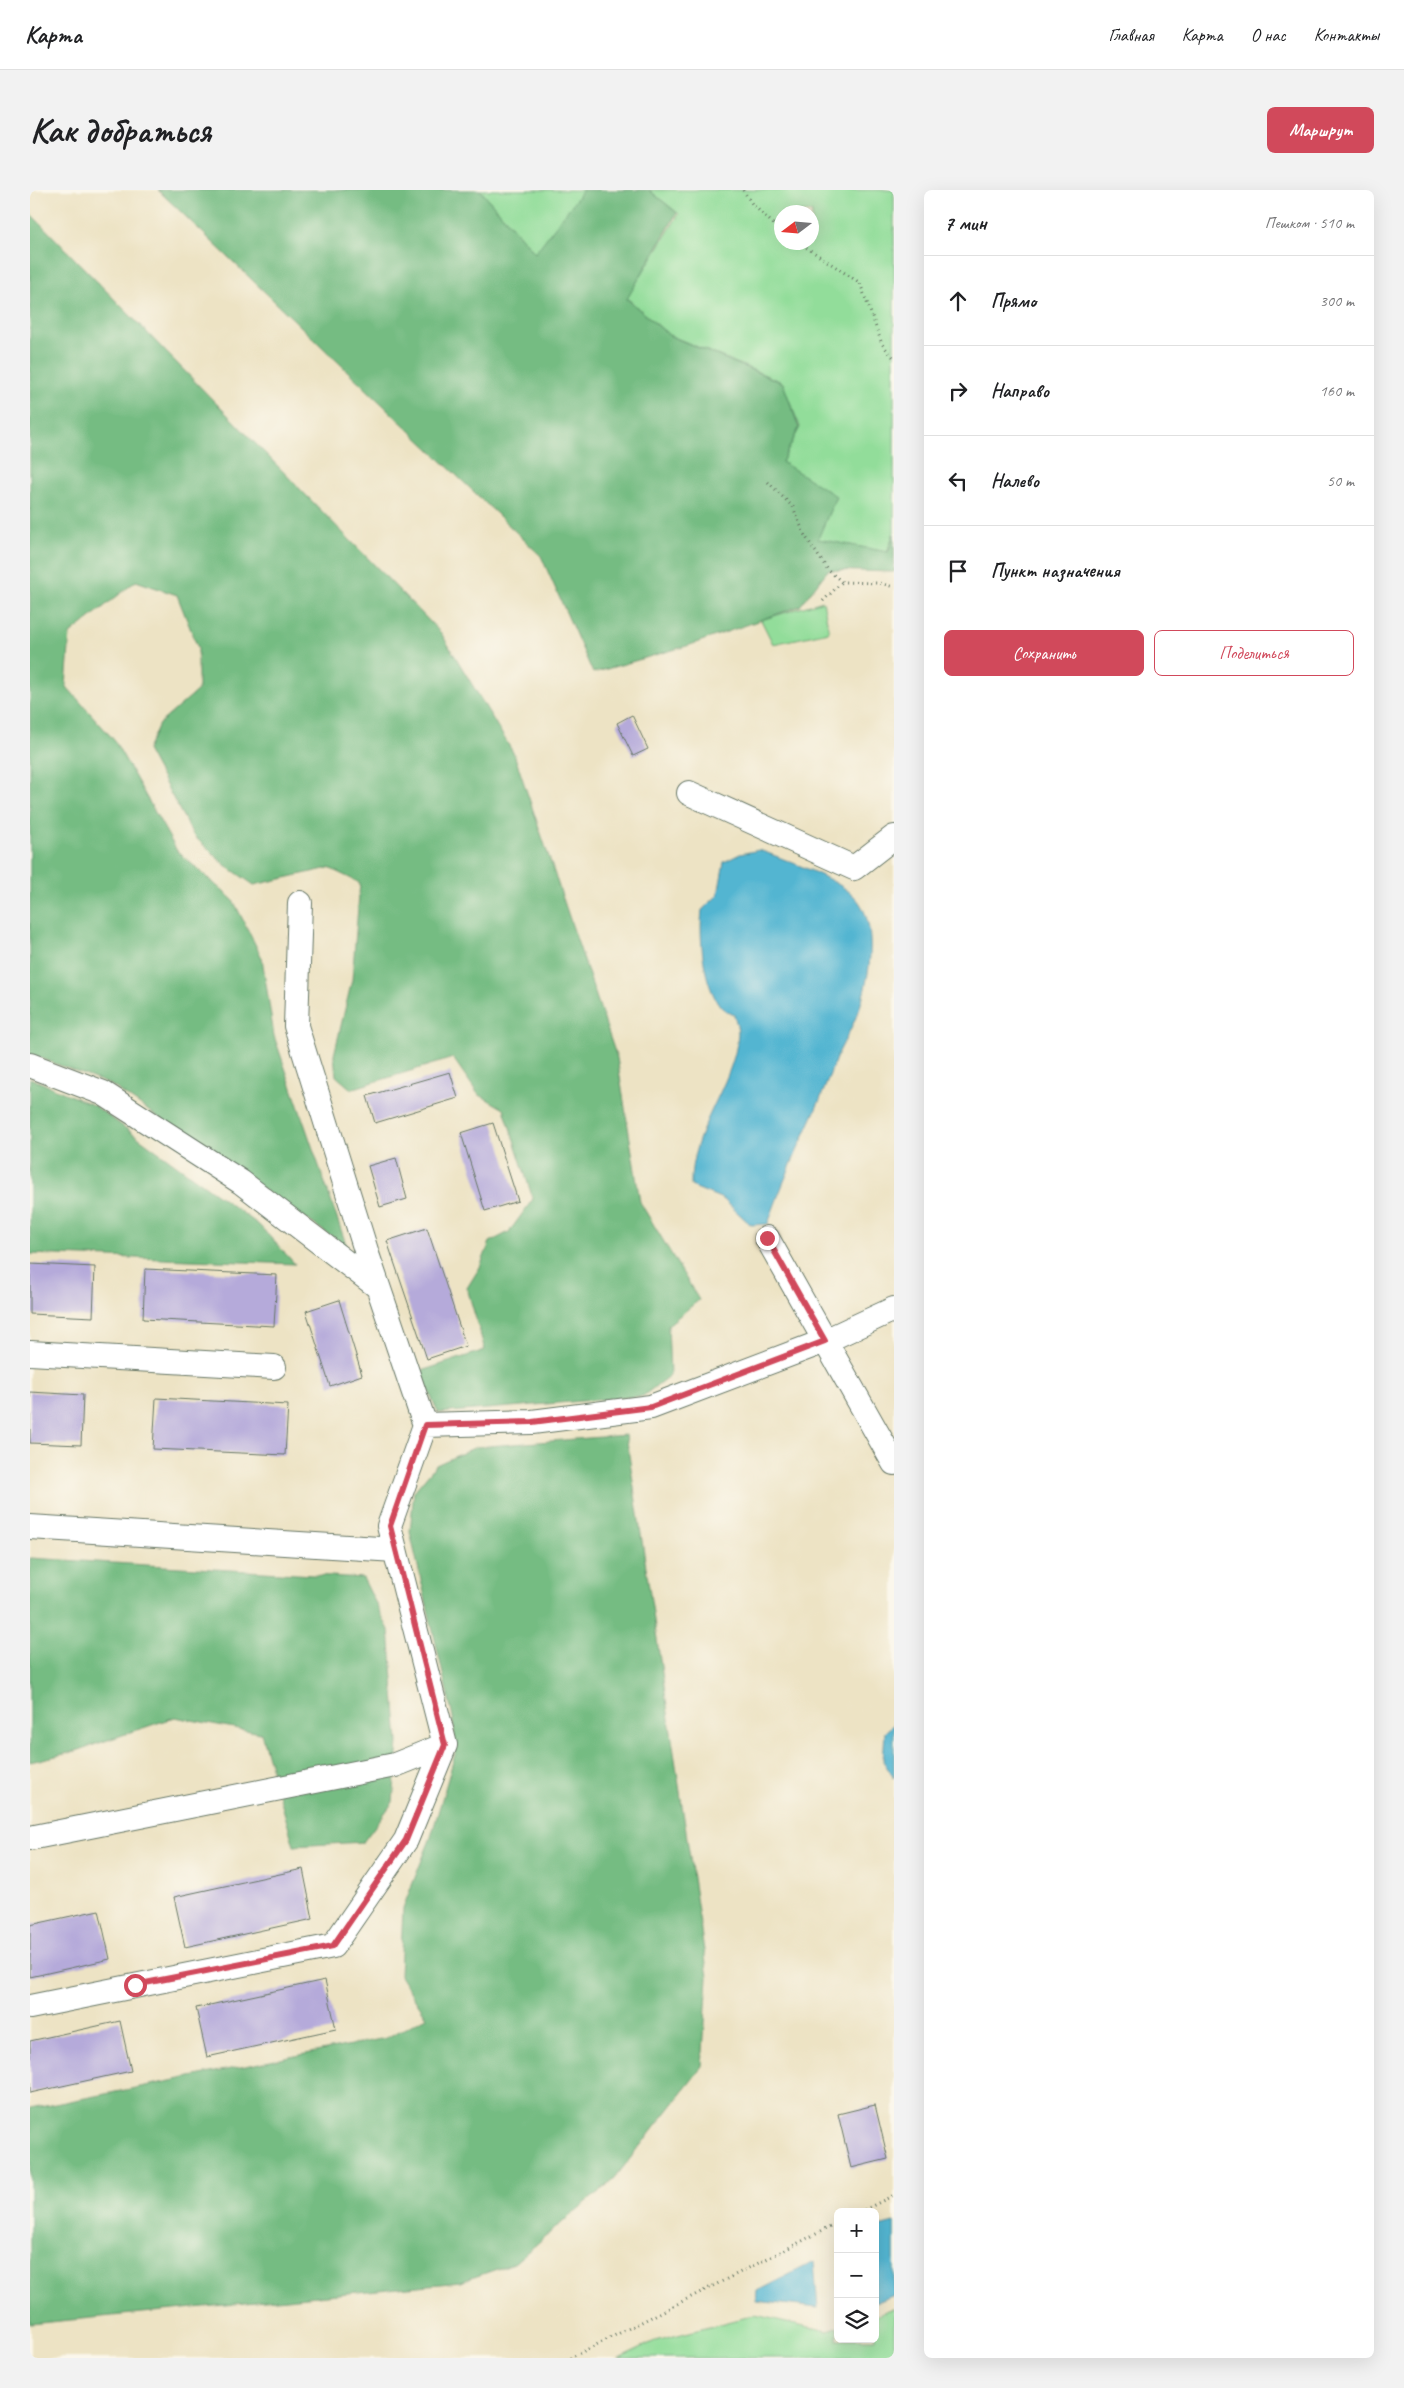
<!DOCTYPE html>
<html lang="ru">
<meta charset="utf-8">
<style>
:root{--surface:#fff;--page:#f2f2f2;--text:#202124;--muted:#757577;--line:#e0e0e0;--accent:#d1495b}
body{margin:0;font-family:Caveat,sans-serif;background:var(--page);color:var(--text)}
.controls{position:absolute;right:15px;bottom:15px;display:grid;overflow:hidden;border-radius:8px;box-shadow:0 5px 20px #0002}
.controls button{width:45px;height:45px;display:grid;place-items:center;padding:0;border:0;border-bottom:1px solid var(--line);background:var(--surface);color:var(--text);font:25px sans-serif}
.compass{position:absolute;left:744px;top:15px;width:45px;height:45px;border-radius:50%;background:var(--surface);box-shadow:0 5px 20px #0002;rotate:254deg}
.stop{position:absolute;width:15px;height:15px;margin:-11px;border:4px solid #d1495b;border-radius:50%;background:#fff}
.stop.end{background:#d1495b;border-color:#fff;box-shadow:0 1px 5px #0008}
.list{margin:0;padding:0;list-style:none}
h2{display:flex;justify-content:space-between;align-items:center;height:65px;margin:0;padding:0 20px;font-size:21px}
h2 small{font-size:16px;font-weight:400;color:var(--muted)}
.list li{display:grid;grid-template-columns:32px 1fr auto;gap:15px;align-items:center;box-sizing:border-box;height:90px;padding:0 20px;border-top:1px solid var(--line)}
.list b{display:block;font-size:19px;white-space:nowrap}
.list em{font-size:16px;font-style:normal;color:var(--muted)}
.actions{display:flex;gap:10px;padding:15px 20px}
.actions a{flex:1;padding:11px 0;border:1px solid var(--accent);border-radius:8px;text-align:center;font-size:18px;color:var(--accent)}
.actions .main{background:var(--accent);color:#fff}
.icon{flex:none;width:28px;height:28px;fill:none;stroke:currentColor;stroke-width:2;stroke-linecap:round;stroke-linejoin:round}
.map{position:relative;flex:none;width:864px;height:2168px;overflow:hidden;border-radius:8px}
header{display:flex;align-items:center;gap:30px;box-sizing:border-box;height:70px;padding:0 25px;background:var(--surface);border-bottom:1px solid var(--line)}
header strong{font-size:24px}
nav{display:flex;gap:28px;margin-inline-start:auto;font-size:18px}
.intro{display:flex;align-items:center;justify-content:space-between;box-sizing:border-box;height:120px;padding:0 30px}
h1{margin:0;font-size:35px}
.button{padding:12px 22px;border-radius:8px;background:var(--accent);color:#fff;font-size:18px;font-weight:700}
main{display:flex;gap:30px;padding:0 30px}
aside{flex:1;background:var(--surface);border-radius:8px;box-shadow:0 5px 20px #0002}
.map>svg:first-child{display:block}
.green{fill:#92dd9a;stroke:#588d67;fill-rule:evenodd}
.forest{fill:#75bc82;stroke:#4a7c5b}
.water{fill:#52b5d1;stroke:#387982}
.building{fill:#b5aada}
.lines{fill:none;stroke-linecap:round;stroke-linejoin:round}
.minor-casing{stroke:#677766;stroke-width:26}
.path{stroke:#677766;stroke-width:3;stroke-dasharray:1 4;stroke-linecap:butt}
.minor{stroke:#fff;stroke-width:24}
.route{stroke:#d1495b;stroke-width:6}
</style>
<header>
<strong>Карта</strong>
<nav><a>Главная</a><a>Карта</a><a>О нас</a><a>Контакты</a></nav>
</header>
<div class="intro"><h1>Как добраться</h1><a class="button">Маршрут</a></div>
<main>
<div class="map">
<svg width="864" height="2168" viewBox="0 0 864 2168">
<rect width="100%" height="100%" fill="#fbf7ec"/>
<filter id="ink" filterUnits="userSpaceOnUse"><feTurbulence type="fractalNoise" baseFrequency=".02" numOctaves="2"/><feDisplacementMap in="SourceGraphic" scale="10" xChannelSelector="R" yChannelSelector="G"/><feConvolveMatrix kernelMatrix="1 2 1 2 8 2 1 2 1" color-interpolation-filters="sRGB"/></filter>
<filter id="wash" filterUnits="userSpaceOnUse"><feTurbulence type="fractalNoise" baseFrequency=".0096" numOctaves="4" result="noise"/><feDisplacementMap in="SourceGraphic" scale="20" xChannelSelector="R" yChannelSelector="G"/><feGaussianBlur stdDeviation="1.12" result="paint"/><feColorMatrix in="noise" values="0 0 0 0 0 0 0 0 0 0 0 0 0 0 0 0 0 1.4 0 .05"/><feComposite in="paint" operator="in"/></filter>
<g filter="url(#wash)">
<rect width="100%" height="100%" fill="#ede3c4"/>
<path class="green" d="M450 0H554L506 64Z
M619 0H864V342L857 362 787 349 806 307 752 272 770 237 752 192 639 145 597 108 649 24ZM752 22H782V52H752Z
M793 411 799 442 743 454 731 430Z
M864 2118V2168H589L625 2151 725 2125 797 2141 808 2138V2149H845V2125Z"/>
<path class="forest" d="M128 0H450L505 63 553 0H619L647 23 597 109 640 146 753 193 769 238 752 272 806 306 788 349 858 362 864 344V382L798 380 770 416 660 455 563 483 511 366Z
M0 23 411 443 484 564 587 868 610 1012 669 1110 638 1135 640 1185 613 1206 408 1223 391 1181 455 1160 437 1098 450 1077 460 1052 479 1042 503 1009 474 919 448 904 423 868 321 899 306 886 304 865 322 790 330 693 299 678 224 695 195 675 163 645 117 560 129 534 168 500V458L147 405 106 391 40 444 36 496 84 550 147 661 203 710 232 768 244 846 317 1057 81 895 0 864Z
M0 888 65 916 229 1035 265 1074 0 1064Z
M596 1245 678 1787 672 1877 584 1989 484 2073 430 2092 0 2134V1919L356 1848 397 1827 370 1786 373 1718 401 1647 426 1561 423 1527 380 1342 384 1301 406 1275 446 1257Z
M0 1368 333 1388 359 1440 368 1552 363 1612 333 1652 264 1656 231 1543 145 1527 43 1562 0 1572Z"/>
<path class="water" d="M729 660C752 668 810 690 825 707 847 730 841 778 833 806 828 828 816 847 806 868 799 886 793 904 785 921 768 959 751 995 738 1034L721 1035 693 1009 661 996C659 940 705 895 708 844 708 838 706 831 704 825 700 823 694 820 691 817 673 795 669 747 672 720L688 705 694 672 710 664Z
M864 1534V1588L853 1571 855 1542Z
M864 2033V2105L845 2113V2038Z
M784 2072 788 2118 726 2111 727 2101Z"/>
<g id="blocks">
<path class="building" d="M602 525 618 559 603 566 587 533Z
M420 882 428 908 345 933 337 906Z
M463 933 488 1011 455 1021 431 943Z
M366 968 377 1009 350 1017 338 976Z
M397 1038 436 1156 397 1169 357 1051Z
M0 1074 65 1077 63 1127 0 1124Z
M115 1079 247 1085 244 1136 113 1129Z
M309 1110 332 1185 300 1196 276 1121Z
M0 1202 53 1205 51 1255 0 1253Z
M126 1208 258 1215 255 1265 123 1259Z
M273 1679 283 1729 155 1757 144 1707Z
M69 1720 80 1769 0 1787V1735Z
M295 1790 306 1839 177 1867 166 1818Z
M90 1831 101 1881 0 1903V1851Z
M845 1915 858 1969 821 1978 808 1924Z"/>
</g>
</g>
<g filter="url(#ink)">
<use href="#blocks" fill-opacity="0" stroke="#677766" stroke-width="1"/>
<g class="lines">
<g class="minor-casing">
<path id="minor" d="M659 603 824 678 864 647
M270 713 266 836 338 1067 395 1235 502 1232 621 1217 795 1151 864 1119
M0 875 73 903 211 992 348 1097
M737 1048 864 1273
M0 1163 244 1177
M0 1337 365 1360
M0 1648 365 1575 415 1555 359 1336 395 1235
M0 1817 303 1756 376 1650 415 1555"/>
</g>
<path class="path" d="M713 0 722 14 752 42
M768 52 830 93 852 154 864 168
M738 292 763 317 775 346 798 380 812 392
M793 411 812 392 849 393 864 397
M830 2022 864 2005
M540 2168 808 2033"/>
<use href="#minor" class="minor"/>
</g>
</g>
<g class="lines" filter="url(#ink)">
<path class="route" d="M105 1795 303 1756 376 1650 415 1555 360 1336 395 1235 502 1232 621 1217 795 1151 737 1048"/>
</g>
</svg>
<div class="controls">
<button>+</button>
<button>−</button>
<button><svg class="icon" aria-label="layers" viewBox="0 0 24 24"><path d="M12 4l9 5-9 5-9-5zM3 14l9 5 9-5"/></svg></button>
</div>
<svg class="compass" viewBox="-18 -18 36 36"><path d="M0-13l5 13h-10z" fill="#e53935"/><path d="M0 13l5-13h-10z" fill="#757577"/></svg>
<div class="stop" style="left:105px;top:1795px"></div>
<div class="stop end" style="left:737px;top:1048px"></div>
</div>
<aside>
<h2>7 мин<small>Пешком · 510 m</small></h2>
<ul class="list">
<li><svg class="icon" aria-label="ahead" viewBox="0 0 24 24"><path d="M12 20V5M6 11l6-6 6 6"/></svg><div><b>Прямо</b></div><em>300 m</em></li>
<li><svg class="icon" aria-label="right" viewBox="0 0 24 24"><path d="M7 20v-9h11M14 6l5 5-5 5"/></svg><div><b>Направо</b></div><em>160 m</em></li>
<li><svg class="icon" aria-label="left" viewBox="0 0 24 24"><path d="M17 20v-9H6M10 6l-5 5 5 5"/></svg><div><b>Налево</b></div><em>50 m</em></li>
<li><svg class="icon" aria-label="arrive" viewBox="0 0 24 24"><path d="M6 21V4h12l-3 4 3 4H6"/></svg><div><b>Пункт назначения</b></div></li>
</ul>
<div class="actions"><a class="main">Сохранить</a><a>Поделиться</a></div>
</aside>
</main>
